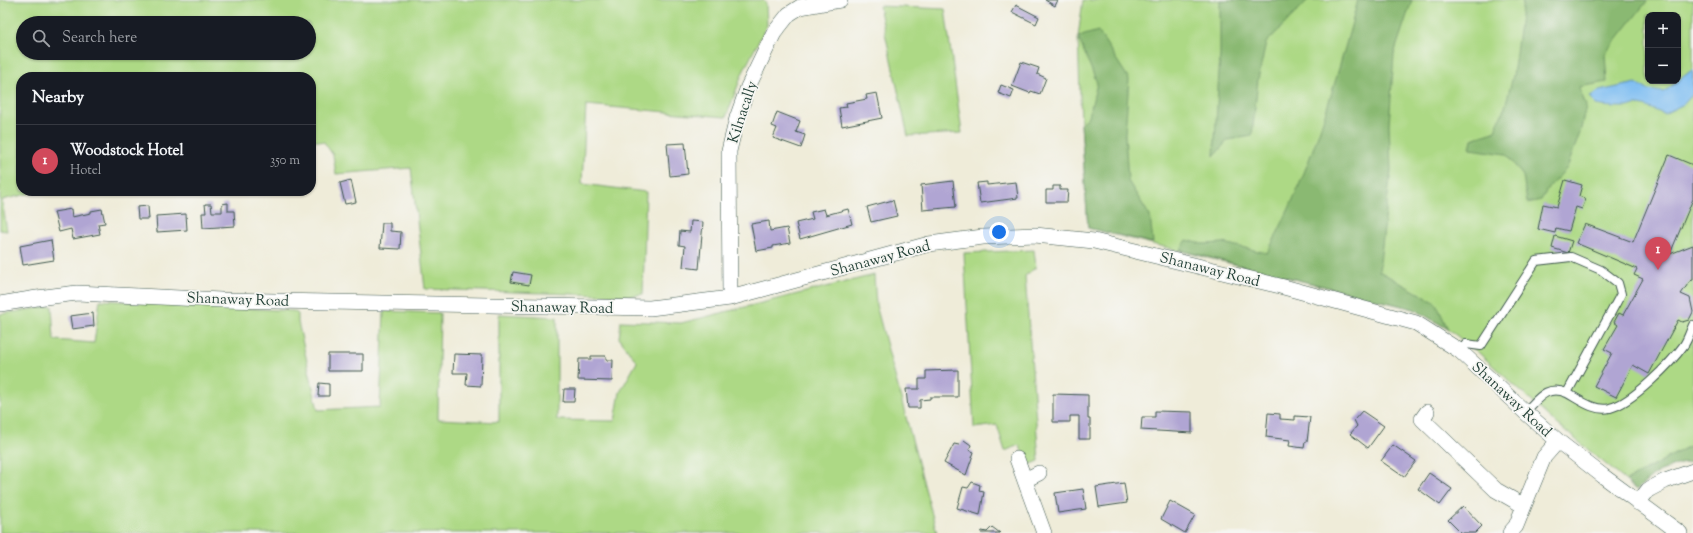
<!DOCTYPE html>
<meta charset="utf-8">
<style>
:root{--surface:#171b24;--page:#20242c;--text:#f1f3f6;--muted:#9ea1a6;--line:#363941;--accent:#d1495b}
body{margin:0;font-family:"Sorts Mill Goudy",serif;background:var(--page);color:var(--text)}
.controls{position:absolute;right:12px;top:12px;display:grid;overflow:hidden;border-radius:8px;box-shadow:0 1px 3px #0004}
.controls button{width:36px;height:36px;display:grid;place-items:center;padding:0;border:0;border-bottom:1px solid var(--line);background:var(--surface);color:var(--text);font:20px sans-serif}
.you{position:absolute;left:999px;top:232px;width:14px;height:14px;margin:-10px;border:3px solid #fff;border-radius:50%;background:#1a73e8;box-shadow:0 0 0 6px #1a73e833}
.badge{display:grid;place-items:center;width:26px;height:26px;border-radius:50%;background:var(--accent);color:#fff;font-size:13px;font-weight:700}
.pin{position:absolute;translate:-50% -33px;filter:drop-shadow(0 1px 2px #0008)}
.pin::after{content:'';position:absolute;top:21px;width:14px;height:12px;background:inherit;clip-path:polygon(0 0,100% 0,50% 100%)}
.list{margin:0;padding:0;list-style:none}
h2{display:flex;justify-content:space-between;align-items:center;height:52px;margin:0;padding:0 16px;font-size:17px}
h2 small{font-size:13px;font-weight:400;color:var(--muted)}
.list li{display:grid;grid-template-columns:26px 1fr auto;gap:12px;align-items:center;box-sizing:border-box;height:72px;padding:0 16px;border-top:1px solid var(--line)}
.list b{display:block;font-size:15px;white-space:nowrap}
.list p{margin:0;font-size:13px;white-space:nowrap;color:var(--muted)}
.list em{font-size:13px;font-style:normal;color:var(--muted)}
.icon{flex:none;width:22px;height:22px;fill:none;stroke:currentColor;stroke-width:2;stroke-linecap:round;stroke-linejoin:round}
.map{position:relative;flex:none;width:1693px;height:533px;overflow:hidden}
.search{position:absolute;background:var(--surface);box-shadow:0 1px 3px #0004;left:16px;top:16px;width:300px;height:44px;display:flex;align-items:center;gap:10px;box-sizing:border-box;padding:0 14px;border-radius:22px;color:var(--muted);font-size:15px}
.panel{position:absolute;background:var(--surface);box-shadow:0 1px 3px #0004;left:16px;top:72px;width:300px;height:124px;border-radius:16px}
.map>svg:first-child{display:block}
.green{fill:#add985;stroke:#668b5c;fill-rule:evenodd}
.forest{fill:#8ab972;stroke:#547b53}
.water{fill:#7ebdf2;stroke:#4e7d93}
.building{fill:#b0a5d3}
.lines{fill:none;stroke-linecap:round;stroke-linejoin:round}
.service-casing{stroke:#3e574d;stroke-width:10}
.minor-casing{stroke:#3e574d;stroke-width:16}
.service{stroke:#fff;stroke-width:8}
.minor{stroke:#fff;stroke-width:15}
.labels{text-anchor:middle;stroke-width:3.5;stroke-linejoin:round;paint-order:stroke}
.street-label{font-size:15px;fill:#1f3d34;stroke:#f6f6f2}
</style>
<div class="map">
<svg width="1693" height="533" viewBox="0 0 1693 533">
<rect width="100%" height="100%" fill="#f6f6f2"/>
<filter id="ink" filterUnits="userSpaceOnUse"><feTurbulence type="fractalNoise" baseFrequency=".025" numOctaves="2"/><feDisplacementMap in="SourceGraphic" scale="8" xChannelSelector="R" yChannelSelector="G"/><feConvolveMatrix kernelMatrix="1 2 1 2 8 2 1 2 1" color-interpolation-filters="sRGB"/></filter>
<filter id="wash" filterUnits="userSpaceOnUse"><feTurbulence type="fractalNoise" baseFrequency=".012" numOctaves="4" result="noise"/><feDisplacementMap in="SourceGraphic" scale="16" xChannelSelector="R" yChannelSelector="G"/><feGaussianBlur stdDeviation="0.9" result="paint"/><feColorMatrix in="noise" values="0 0 0 0 0 0 0 0 0 0 0 0 0 0 0 0 0 1.4 0 .05"/><feComposite in="paint" operator="in"/></filter>
<g filter="url(#wash)">
<rect width="100%" height="100%" fill="#efecd9"/>
<path class="green" d="M0 0H763L766 3 767 25 743 72 726 117 586 105 582 184 646 192 643 294 631 296 425 289 411 168 336 174 333 155 324 142 311 140V77H21V191H40L2 200 7 231 0 230ZM23 23H309V53H23Z
M1083 0H1693V444L1626 481 1550 418 1479 353 1448 329 1414 309 1088 228 1081 124 1078 37ZM1648 15H1678V81H1648Z
M879 6 945 9 962 133 908 136Z
M1034 250 1036 267 1025 276 1039 461 1029 465 1019 445 1005 451 997 425 974 428 964 253Z
M874 275 876 305 937 533H0V314L52 306 54 340 94 343 100 300 294 311 298 314V322L318 410 380 407 384 311 440 313 438 419 499 422V314L557 317V420L615 421 620 392 637 362 619 338 621 321 681 323Z"/>
<path class="forest" d="M1220 0H1308L1266 43 1258 79 1252 136 1228 140 1214 156 1220 55Z
M1358 0H1412L1394 54 1389 125 1391 170 1379 271 1436 303 1448 329 1414 309 1180 250 1187 240 1202 244 1223 243 1267 253C1310 174 1335 86 1358 0Z
M1523 0H1648L1605 54 1607 82 1579 87 1586 106 1580 133 1567 168 1549 187 1541 200 1527 203 1523 176 1506 154 1470 149 1472 139 1494 132 1505 107 1513 76Z
M1098 31 1129 79 1125 134 1128 181 1150 216 1153 243 1088 228 1081 124 1089 116 1097 83 1078 37Z
M1693 444V462L1680 464 1658 472 1636 490 1626 481Z"/>
<path class="water" d="M1693 69V94L1684 104 1664 114C1655 111 1646 105 1637 105 1633 104 1629 108 1625 107 1615 107 1606 107 1596 105L1590 96 1599 91 1636 83 1648 90 1664 92Z"/>
<g id="blocks">
<path class="building" d="M1045 0H1058L1055 6Z
M1016 5 1039 17 1036 24 1012 12Z
M1021 62 1039 68 1037 74 1046 78 1040 94 1031 91 1030 93 1012 86Z
M1001 85 1014 90 1011 98 998 93Z
M877 93 882 118 842 126 839 108 847 107 846 103 867 99 866 95Z
M777 112 800 121 796 132 805 135 801 148 773 138 777 128 772 126Z
M685 143 688 174 670 176 667 144Z
M1669 155 1693 165V199L1670 254 1693 245V280L1690 281 1681 294 1690 298 1693 312 1689 320 1682 322 1678 320 1649 374 1633 365 1616 397 1594 386 1612 353 1604 349 1618 325 1614 322 1619 313 1623 315 1643 279 1634 275 1637 269 1576 243 1585 224 1633 242Z
M351 180 356 202 345 204 340 183Z
M1565 180 1582 185 1579 196 1586 199 1582 209 1576 207 1569 231 1556 228 1555 233 1538 229 1543 204 1557 207Z
M953 181 956 207 923 210 921 185Z
M987 182V185L1016 182 1018 198 980 203 977 183Z
M1053 186H1060V190H1068L1067 202H1046V190H1053Z
M893 200 897 216 871 222 867 207Z
M228 203V211H234L235 226 203 228 202 213H206L205 204H211L212 212H222V204Z
M148 206 149 219H138L137 207Z
M71 209 72 217 91 213V211L102 209 105 223 98 224 100 234 73 239 71 229 59 232 54 212Z
M824 209 826 215 848 209 852 224 800 239 796 223 813 219 811 212Z
M186 214 187 230 157 232 156 216Z
M691 221 703 222 699 269 683 267 685 246 679 245 680 231 690 232Z
M769 221 770 231 787 228 790 243 773 246V248L756 251 751 224Z
M382 223H390V231L401 232 400 249 380 248Z
M1555 236 1572 241 1568 253 1552 248Z
M51 240 54 260 23 265 20 246Z
M513 272 531 275 529 285 511 282Z
M93 313 94 326 72 329 70 316Z
M328 354H363V371H328Z
M454 354 482 355 481 386 466 385 467 373H453Z
M591 356H606V360H613L612 381 578 380 579 359H591Z
M958 370V397H930V399L920 400V408H908L906 389H919V379H926V371Z
M319 383 329 384V396H318Z
M564 389H575L574 402H563Z
M1053 394 1088 395V419H1090V439H1079V416H1070V422H1053Z
M1155 411 1192 412V433L1141 430 1142 417H1155Z
M1362 411 1384 426 1368 448 1350 434 1357 426 1354 420Z
M1268 413 1280 414V419L1295 420V416L1310 417 1307 442H1305L1304 448 1289 446 1290 440 1266 437Z
M964 440 971 445 969 450 974 452 966 475 944 463 954 444 959 445Z
M1393 445 1416 461 1404 477 1381 461Z
M1429 473 1452 489 1440 505 1418 489Z
M972 482 980 485 979 491 984 492 980 515 957 508 963 487 968 488Z
M1124 483 1127 503 1099 507 1096 487Z
M1083 489 1086 509 1058 513 1055 493Z
M1170 501 1195 515 1185 533 1161 519Z
M1463 506 1482 526 1475 533H1461L1448 520Z
M992 527 1000 533H981L982 531 987 532Z"/>
</g>
</g>
<g filter="url(#ink)">
<use href="#blocks" fill-opacity="0" stroke="#3e574d" stroke-width="1"/>
<g class="lines">
<g class="service-casing">
<path id="service" d="M1460 351 1466 344 1481 346 1536 261 1571 257 1601 270 1618 283 1621 294 1567 393C1546 385 1539 398 1525 412
M1567 393C1580 400 1595 412 1610 408 1632 403 1671 363 1684 345 1688 339 1690 332 1693 325"/>
</g>
<g class="minor-casing">
<path id="minor" d="M730 298 729 151 737 118 748 87 774 33 789 14 800 7 840 0
M0 304 37 298 77 293 221 300 650 308 730 298 929 244 983 237 1035 235 1094 241 1280 286 1416 323 1460 351 1525 412 1558 441 1603 476 1680 533
M1427 412 1422 419 1496 490 1524 506 1544 457 1558 441
M1017 459 1044 533
M1025 480 1039 473
M1638 503 1648 490 1665 481 1693 471
M1510 533 1516 526 1524 506"/>
</g>
<use href="#service" class="service"/>
<use href="#minor" class="minor"/>
</g>
</g>
<g class="labels">
<g class="street-label">
<text transform="translate(742 112) rotate(-72)" y="5">Kilnacally</text>
<text transform="translate(880 258) rotate(-15)" y="5">Shanaway Road</text>
<text transform="translate(1210 269) rotate(14)" y="5">Shanaway Road</text>
<text transform="translate(238 299) rotate(2)" y="5">Shanaway Road</text>
<text transform="translate(562 307) rotate(1)" y="5">Shanaway Road</text>
<text transform="translate(1512 399) rotate(43)" y="5">Shanaway Road</text>
</g>
</g>
</svg>
<div class="controls">
<button>+</button>
<button>−</button>
</div>
<div class="you"></div>
<div class="pin badge" style="left:1658px;top:270px">1</div>
<div class="search"><svg class="icon" aria-label="search" viewBox="0 0 24 24"><circle cx="10" cy="10" r="6"/><path d="M15 15l6 6"/></svg>Search here</div>
<section class="panel">
<h2>Nearby<small></small></h2>
<ul class="list">
<li><span class="badge">1</span><div><b>Woodstock Hotel</b><p>Hotel</p></div><em>350 m</em></li>
</ul>
</section>
</div>
